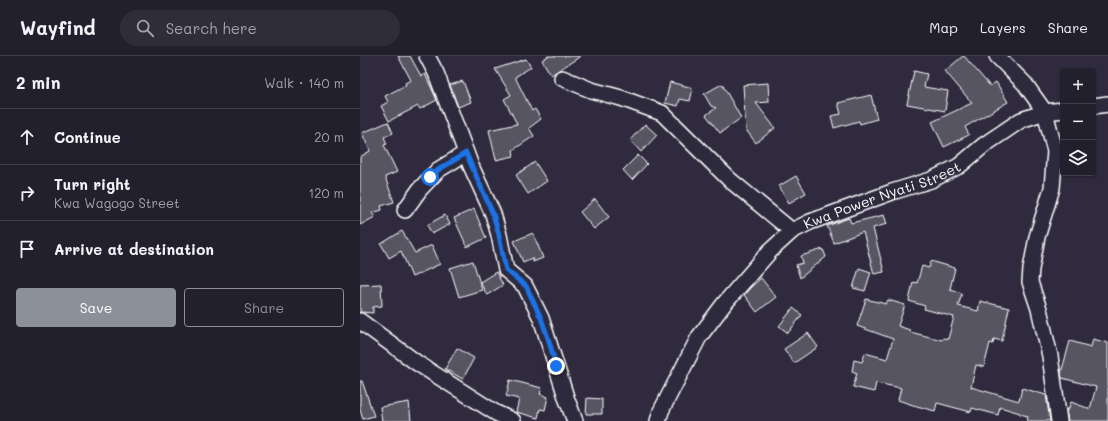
<!DOCTYPE html>
<meta charset="utf-8">
<style>
:root{--surface:#23202e;--page:#2f2d3a;--text:#f1f3f6;--muted:#a3a3aa;--line:#403e4a;--accent:#8c9099}
body{margin:0;font-family:Mali,sans-serif;background:var(--page);color:var(--text)}
.controls{position:absolute;right:12px;top:12px;display:grid;overflow:hidden;border-radius:4px;box-shadow:0 1px 3px #0004}
.controls button{width:36px;height:36px;display:grid;place-items:center;padding:0;border:0;border-bottom:1px solid var(--line);background:var(--surface);color:var(--text);font:20px sans-serif}
.stop{position:absolute;width:12px;height:12px;margin:-9px;border:3px solid #1a73e8;border-radius:50%;background:#fff}
.stop.end{background:#1a73e8;border-color:#fff;box-shadow:0 1px 4px #0008}
.list{margin:0;padding:0;list-style:none}
h2{display:flex;justify-content:space-between;align-items:center;height:52px;margin:0;padding:0 16px;font-size:17px}
h2 small{font-size:13px;font-weight:400;color:var(--muted)}
.list li{display:grid;grid-template-columns:26px 1fr auto;gap:12px;align-items:center;box-sizing:border-box;height:56px;padding:0 16px;border-top:1px solid var(--line)}
.list b{display:block;font-size:15px;white-space:nowrap}
.list p{margin:0;font-size:13px;white-space:nowrap;color:var(--muted)}
.list em{font-size:13px;font-style:normal;color:var(--muted)}
.actions{display:flex;gap:8px;padding:12px 16px}
.actions a{flex:1;padding:9px 0;border:1px solid var(--accent);border-radius:4px;text-align:center;font-size:14px;color:var(--accent)}
.actions .main{background:var(--accent);color:#fff}
.icon{flex:none;width:22px;height:22px;fill:none;stroke:currentColor;stroke-width:2;stroke-linecap:round;stroke-linejoin:round}
.map{position:relative;flex:none;width:748px;height:365px;overflow:hidden}
header{display:flex;align-items:center;gap:24px;box-sizing:border-box;height:56px;padding:0 20px;background:var(--surface);border-bottom:1px solid var(--line)}
header strong{font-size:19px}
nav{display:flex;gap:22px;margin-inline-start:auto;font-size:14px}
.search{width:280px;height:36px;background:var(--page);display:flex;align-items:center;gap:10px;box-sizing:border-box;padding:0 14px;border-radius:22px;color:var(--muted);font-size:15px}
main{display:flex}
aside{flex:1;background:var(--surface)}
.map>svg:first-child{display:block}
.building{fill:#595564;stroke:#fff}
.lines{fill:none;stroke-linecap:round;stroke-linejoin:round}
.minor-casing{stroke:#fff;stroke-width:18}
.minor{stroke:#2f2a3d;stroke-width:15}
.route{stroke:#1a73e8;stroke-width:5}
.labels{text-anchor:middle;stroke-width:3.5;stroke-linejoin:round;paint-order:stroke}
.street-label{font-size:14px;fill:#fff;stroke:#2f2a3d}
</style>
<header>
<strong>Wayfind</strong>
<div class="search"><svg class="icon" aria-label="search" viewBox="0 0 24 24"><circle cx="10" cy="10" r="6"/><path d="M15 15l6 6"/></svg>Search here</div>
<nav><a>Map</a><a>Layers</a><a>Share</a></nav>
</header>
<main>
<aside>
<h2>2 min<small>Walk · 140 m</small></h2>
<ul class="list">
<li><svg class="icon" aria-label="ahead" viewBox="0 0 24 24"><path d="M12 20V5M6 11l6-6 6 6"/></svg><div><b>Continue</b></div><em>20 m</em></li>
<li><svg class="icon" aria-label="right" viewBox="0 0 24 24"><path d="M7 20v-9h11M14 6l5 5-5 5"/></svg><div><b>Turn right</b><p>Kwa Wagogo Street</p></div><em>120 m</em></li>
<li><svg class="icon" aria-label="arrive" viewBox="0 0 24 24"><path d="M6 21V4h12l-3 4 3 4H6"/></svg><div><b>Arrive at destination</b></div></li>
</ul>
<div class="actions"><a class="main">Save</a><a>Share</a></div>
</aside>
<div class="map">
<svg width="748" height="365" viewBox="0 0 748 365">
<rect width="100%" height="100%" fill="#2f2a3d"/>
<filter id="ink" filterUnits="userSpaceOnUse"><feTurbulence type="fractalNoise" baseFrequency=".025" numOctaves="2"/><feDisplacementMap in="SourceGraphic" scale="8" xChannelSelector="R" yChannelSelector="G"/><feConvolveMatrix kernelMatrix="1 2 1 2 8 2 1 2 1" color-interpolation-filters="sRGB"/></filter>
<g filter="url(#ink)">
<path class="building" d="M38 0H50L61 20 65 18 77 44 60 53 58 50 29 65 21 50 28 46 25 40 46 29 45 27 51 24Z
M188 0H221L191 19 182 4Z
M603 0H604L630 30 636 26 648 46 605 71 609 79 584 91 572 66 612 47 585 15Z
M166 3 171 11 155 21 172 55 175 53 181 63 169 72 174 80 153 94 154 100 136 104 129 74 157 68 144 43 151 39 135 13Z
M554 15 567 18 564 31 588 35 585 55 547 48Z
M103 25 111 46 98 51 90 29Z
M310 26 333 32 330 45 320 43 318 50 305 47Z
M408 27 409 46 396 47 415 72 396 87 386 74 383 29Z
M362 28 381 62 360 77 346 59 356 52 351 50 344 38Z
M511 39 517 63 500 68 499 65 474 72 471 60 481 58 478 47Z
M28 66 33 77 24 81 27 88 24 89 37 116 25 121 34 146 21 150 22 154 12 157 15 161 0 169V101L10 95 2 77Z
M285 68 297 79 281 96 270 84Z
M278 99 287 108 272 124 263 114Z
M175 106 187 125 168 138 156 119Z
M436 120 446 137 429 147 419 130Z
M235 143 249 161 234 173 220 156Z
M114 153 126 182 107 191 94 162Z
M85 159 90 168 72 178 67 169Z
M524 159 527 168 513 172 524 216 514 218 503 176 474 187 467 170 489 162 491 167Z
M42 175 55 197 72 189 80 208 52 221 41 195 29 202 21 188Z
M173 177 183 202 173 206 172 202 163 206 154 185Z
M463 193 466 201 440 222 436 209 443 207 441 200Z
M113 205 122 234 99 241 90 212Z
M571 205 595 212 590 233 602 237 598 250 618 255 620 245 649 252 642 285 634 283 633 288 630 287 624 311 616 309 611 331 659 345 662 332 686 339 690 365H667L668 360 660 358V357L640 351 638 359 612 352 611 356 577 347 575 355 553 349 538 344 541 332 516 327 514 336 493 331 497 317 492 315 494 304 502 306 505 297 527 303 533 283 497 270 506 243 526 248 528 244 545 249 538 270 550 274V276L582 284 583 282 588 283 594 261 564 253 565 250 549 245 553 226 557 227 562 210 569 212Z
M499 212 511 216 505 235 493 232Z
M136 216 143 229 127 239 120 226Z
M401 222 416 241 397 256 384 239 391 231Z
M21 228 22 250 13 251V257L0 256V229Z
M433 252 442 259 428 277 419 270Z
M448 277 458 291 434 307 424 293Z
M733 283 748 287V365H708L706 354H708L711 346 730 353 736 331 702 322 701 317 710 285 731 291Z
M97 292 114 302 103 323 85 313Z
M150 324 182 332 180 338 188 341 185 354 180 353 178 362 156 356 159 343 146 340Z
M0 325H2L14 360 3 363 0 354Z
M227 342 242 343V358H226Z
M49 346 51 365H22L20 351Z"/>
<g class="lines">
<g class="minor-casing">
<g id="minor">
<path d="M67 0 76 17 111 110 133 158 139 179 146 214 165 230 181 262 207 344 215 365"/>
<path d="M637 0 665 28 685 56 695 95 692 132 677 181 671 213 670 226 679 253 690 300 699 365"/>
<path d="M202 22 231 34 261 42 302 57 370 124 432 175"/>
<path d="M733 50 748 48"/>
<path d="M45 154 60 133 78 114 106 97"/>
<path d="M0 265 57 307 136 357 153 365"/>
<path id="s1" d="M298 365 301 355 339 281 364 248 410 195 432 175 450 166 532 136 571 124 599 110 624 89 661 64 685 56 703 54"/>
</g>
</g>
<use href="#minor" class="minor"/>
</g>
</g>
<g class="lines" filter="url(#ink)">
<path class="route" d="M70 121 78 114 106 97 133 158 139 179 146 214 166 230 181 262 189 285 196 310"/>
</g>
<g class="labels">
<g class="street-label">
<text dy="5" stroke="none"><textPath href="#s1" startOffset="332">Kwa Power Nyati Street</textPath></text>
</g>
</g>
</svg>
<div class="controls">
<button>+</button>
<button>−</button>
<button><svg class="icon" aria-label="layers" viewBox="0 0 24 24"><path d="M12 4l9 5-9 5-9-5zM3 14l9 5 9-5"/></svg></button>
</div>
<div class="stop" style="left:70px;top:121px"></div>
<div class="stop end" style="left:196px;top:310px"></div>
</div>
</main>
